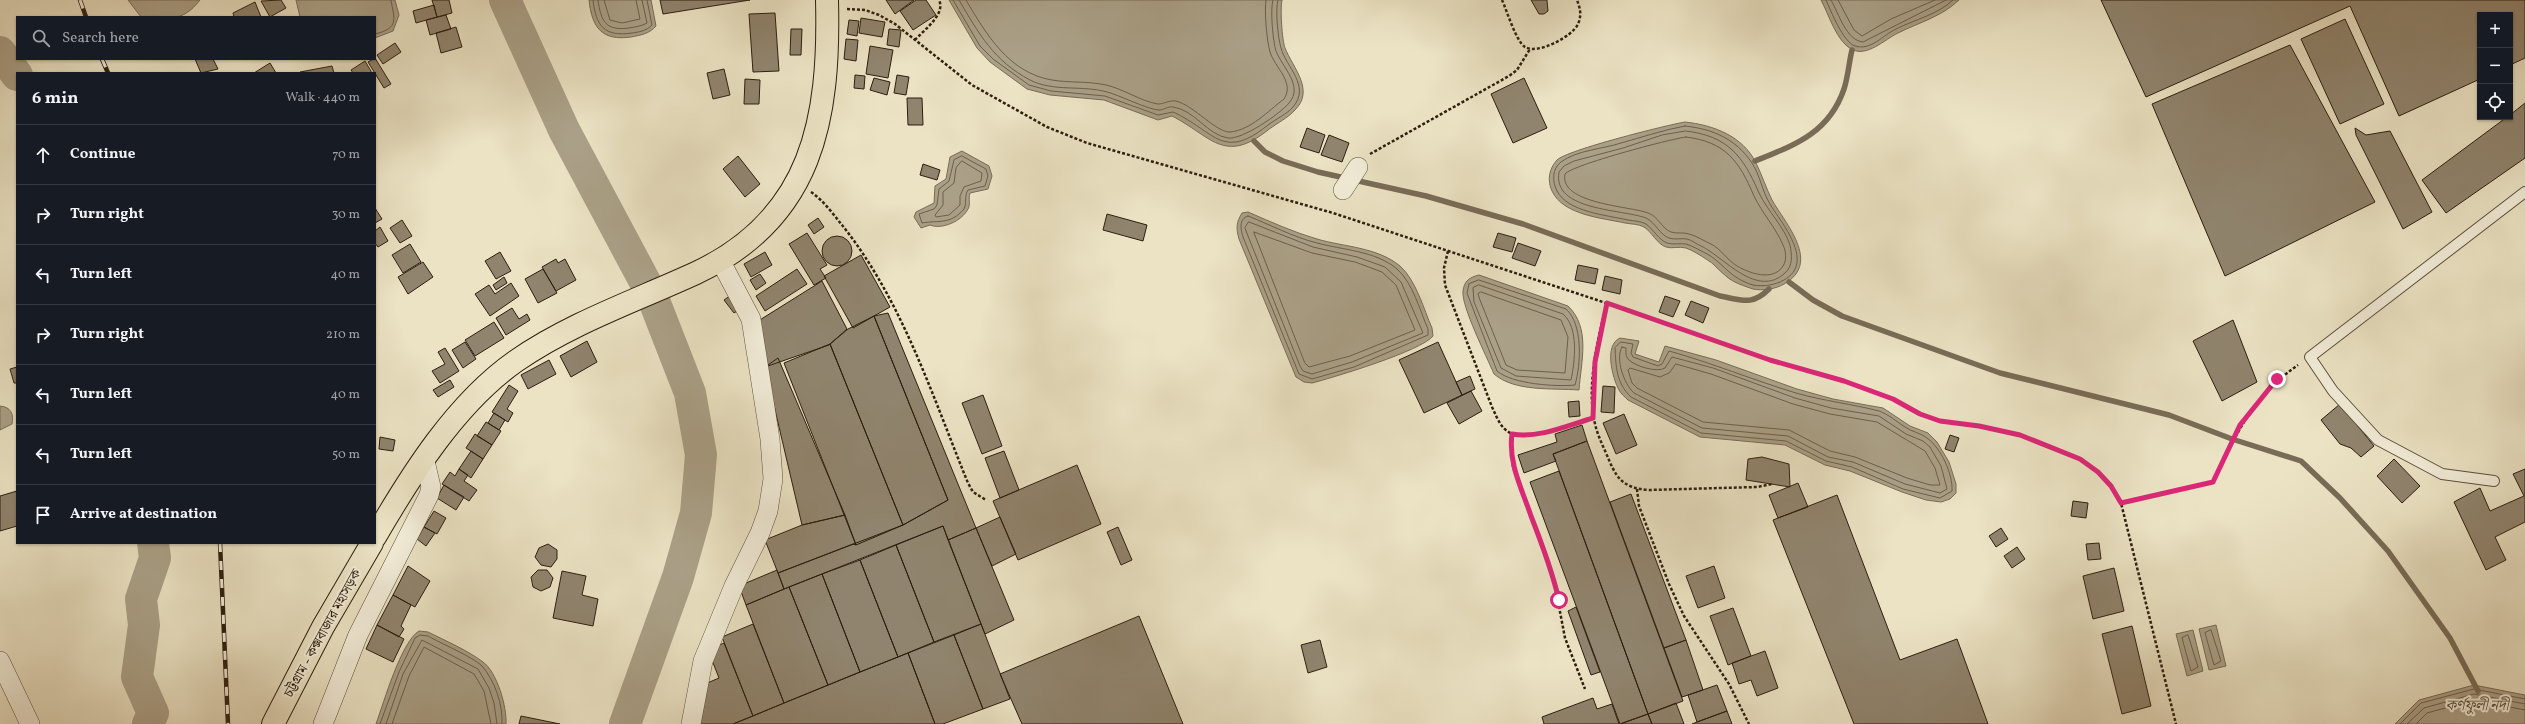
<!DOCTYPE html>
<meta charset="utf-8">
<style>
:root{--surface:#171b24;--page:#242831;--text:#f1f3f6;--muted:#9ea1a6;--line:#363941}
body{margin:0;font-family:Vollkorn,"Noto Serif Bengali",serif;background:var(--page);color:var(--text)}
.controls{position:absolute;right:12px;top:12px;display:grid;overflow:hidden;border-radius:0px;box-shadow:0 1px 3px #0004}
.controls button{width:36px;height:36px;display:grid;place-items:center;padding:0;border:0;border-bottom:1px solid var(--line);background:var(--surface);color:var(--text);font:20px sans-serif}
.stop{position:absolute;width:12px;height:12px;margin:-9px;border:3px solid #db2777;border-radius:50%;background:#fff}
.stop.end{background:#db2777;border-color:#fff;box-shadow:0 1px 4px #0008}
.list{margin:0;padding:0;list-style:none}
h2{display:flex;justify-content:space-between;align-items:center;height:52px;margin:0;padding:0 16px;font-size:17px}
h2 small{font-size:13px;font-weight:400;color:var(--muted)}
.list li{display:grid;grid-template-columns:26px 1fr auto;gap:12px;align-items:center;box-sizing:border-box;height:60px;padding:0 16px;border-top:1px solid var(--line)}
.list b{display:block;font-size:15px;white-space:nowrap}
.list em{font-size:13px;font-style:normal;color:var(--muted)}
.icon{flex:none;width:22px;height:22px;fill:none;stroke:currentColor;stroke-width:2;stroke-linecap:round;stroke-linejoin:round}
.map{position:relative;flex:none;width:2525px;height:724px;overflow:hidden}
.search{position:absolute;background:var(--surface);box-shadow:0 1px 3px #0004;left:16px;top:16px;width:360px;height:44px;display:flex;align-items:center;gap:10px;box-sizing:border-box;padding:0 14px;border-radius:0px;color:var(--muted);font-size:15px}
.panel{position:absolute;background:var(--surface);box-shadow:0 1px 3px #0004;left:16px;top:72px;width:360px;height:472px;border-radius:0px}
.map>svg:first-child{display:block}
.water{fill:#aaa087;stroke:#786c57}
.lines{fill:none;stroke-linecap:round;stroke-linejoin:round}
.shore{stroke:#6c5f4c;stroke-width:1}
.stream{stroke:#786c57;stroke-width:5.5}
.river{stroke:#aaa087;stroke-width:32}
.building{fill:#90846e;stroke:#2d1e10}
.service-casing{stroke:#5c4f3d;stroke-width:12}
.minor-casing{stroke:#5c4f3d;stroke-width:20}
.trunk-casing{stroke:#2d1e10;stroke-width:24}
.path{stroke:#2d1e10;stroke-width:2.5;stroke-dasharray:3 2;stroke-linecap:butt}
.service{stroke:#f2edd9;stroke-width:10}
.minor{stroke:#f2edd9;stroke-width:19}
.trunk{stroke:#ebe3c4;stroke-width:22}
.rail-casing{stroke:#2d1e10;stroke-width:4.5}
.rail{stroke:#f2edd9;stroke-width:3;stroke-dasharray:9;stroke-linecap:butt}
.route{stroke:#db2777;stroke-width:5}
.labels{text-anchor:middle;stroke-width:4;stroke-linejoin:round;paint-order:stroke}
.street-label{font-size:14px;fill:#2d1e10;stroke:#f2edd9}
.water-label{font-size:15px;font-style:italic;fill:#594c3a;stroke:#f2edd9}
</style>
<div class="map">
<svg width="2525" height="724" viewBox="0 0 2525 724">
<rect width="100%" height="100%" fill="#ebe3c4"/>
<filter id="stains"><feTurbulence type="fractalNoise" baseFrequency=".005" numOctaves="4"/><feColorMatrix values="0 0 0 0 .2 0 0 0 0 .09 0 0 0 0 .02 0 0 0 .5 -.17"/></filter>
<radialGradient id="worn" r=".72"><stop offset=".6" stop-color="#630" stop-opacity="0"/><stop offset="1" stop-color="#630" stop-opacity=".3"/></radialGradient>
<path class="water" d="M128 0H200C181 24 169 17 141 17Z
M296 0H395L399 15 393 31 375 38V17H300Z
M589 0H651L656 26C649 34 641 35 631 37 602 41 592 28 589 0Z
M949 0H1282C1280 9 1282 40 1285 48 1293 68 1315 90 1295 110 1288 118 1277 123 1268 130 1224 165 1211 136 1172 116L1158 120 1104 100 1050 95 1027 89 990 62 977 48Z
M1821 0H1959C1941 17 1920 22 1898 33 1885 39 1867 58 1851 49 1836 40 1829 15 1821 0Z
M1685 122C1713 125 1743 136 1756 163 1762 175 1766 188 1772 200 1785 223 1822 263 1784 284 1776 289 1762 291 1753 289 1744 286 1732 282 1726 276 1719 271 1714 263 1706 259 1700 255 1692 250 1686 248 1679 246 1672 249 1666 247 1657 244 1652 232 1644 227 1639 224 1630 224 1625 223 1602 218 1563 215 1552 191 1547 180 1549 169 1557 160 1567 150 1667 125 1685 122Z
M962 151 989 166 992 176 988 189 970 193C968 199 971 204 968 209 962 221 942 230 930 225L921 228 914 217 916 212 934 203 935 186 946 179 950 157Z
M1248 212C1271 222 1293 232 1317 239 1344 247 1377 247 1400 266 1416 280 1424 310 1432 328L1433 336C1421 351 1335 377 1312 383L1304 382 1296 377 1239 239C1236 228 1236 223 1242 213Z
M1479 275 1568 306C1591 328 1581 362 1579 390 1552 388 1515 392 1494 374 1487 357 1461 306 1463 291 1464 281 1470 277 1479 275Z
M1620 338 1639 341 1635 354 1659 362 1665 346 1716 360 1797 389 1833 399 1883 408 1910 426 1928 433 1937 442 1949 462 1956 484V493L1950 499 1941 502 1926 500 1902 492 1850 471 1825 465 1785 445 1700 437 1628 400C1625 397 1621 394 1619 390 1612 377 1604 345 1620 338Z
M0 406C11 407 14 414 12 424L0 430Z
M2216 625 2226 666 2209 670 2199 629Z
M2193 630 2203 671 2187 676 2176 634Z
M419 631 428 632C446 641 467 650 483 662 497 672 507 707 506 724H376C384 702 401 642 419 631Z
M2474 685 2525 695V724H2395L2419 700Z"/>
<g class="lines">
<path class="shore" d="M593 0C596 26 604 37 632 33 639 32 646 31 652 25L647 0
M598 0C601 22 606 31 629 28 635 27 642 26 647 23L642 0
M604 0 610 20 622 23 640 19 636 0
M953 0 980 46 993 59 1029 85 1051 91 1105 96 1158 115 1173 112C1215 131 1222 162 1268 125 1276 119 1287 114 1293 107 1311 86 1286 67 1281 48 1278 38 1275 10 1278 0
M959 0C979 34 994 61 1030 80 1053 92 1083 85 1107 92 1119 95 1149 110 1159 110 1164 110 1168 106 1173 107 1195 110 1207 135 1228 138 1242 140 1280 114 1289 103 1304 86 1282 67 1276 51 1273 42 1270 9 1273 0
M966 0C986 34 1009 73 1052 80 1070 83 1088 81 1106 85 1124 89 1140 101 1158 104 1164 104 1169 100 1176 101 1193 105 1217 133 1230 132 1251 130 1268 111 1284 99 1295 82 1275 68 1270 52 1267 42 1264 10 1266 0
M1826 0C1831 11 1843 42 1855 46 1871 51 1883 35 1896 29 1916 19 1937 15 1953 0
M1831 0C1839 14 1846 40 1863 42L1946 0
M1838 0 1854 30 1862 36 1891 19 1935 0
M375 34C400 28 394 19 391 0
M1685 126C1713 129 1736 139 1752 163 1760 175 1762 191 1770 204 1781 223 1816 262 1784 280 1775 285 1763 287 1753 285 1730 278 1726 266 1709 255 1703 252 1693 246 1686 244 1680 243 1673 245 1667 243 1659 240 1653 229 1646 224 1641 221 1633 221 1628 220 1606 215 1568 212 1557 191 1552 181 1552 169 1561 162 1577 150 1603 149 1621 143 1643 137 1663 130 1685 126Z
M1686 131C1728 136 1743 156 1759 193 1767 210 1785 228 1790 245 1792 255 1793 266 1785 273 1757 299 1724 257 1701 246 1696 244 1692 240 1687 239 1681 238 1674 240 1669 238 1660 235 1655 222 1646 218 1622 209 1552 211 1559 172L1564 166 1574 161 1623 148 1662 135Z
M1686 137C1726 142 1739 161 1754 196 1762 213 1776 228 1783 245 1786 251 1787 260 1783 266 1773 282 1749 273 1737 266 1727 260 1721 249 1711 244 1704 241 1697 236 1689 234 1684 232 1677 234 1671 232 1662 229 1658 216 1648 213 1630 206 1559 204 1565 174 1572 165 1670 139 1686 137Z
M962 156 986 169 988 176 985 186 968 190C964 196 967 204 964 209 950 225 939 220 922 223L919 214 934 209 937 205 939 189 949 181 954 160Z
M962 161 982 173 981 181 964 187 960 196V205L949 215 936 217 935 215 943 205V192L954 183 956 168Z
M1248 216C1271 225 1293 237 1317 243 1343 250 1376 251 1397 269 1413 283 1420 311 1428 329V335L1354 367 1312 379 1299 374 1243 237C1241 230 1238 219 1248 216Z
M1249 222 1313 247 1357 257 1385 267 1401 282 1423 333 1352 362 1312 374 1303 371 1300 366 1248 236 1245 228Z
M1254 232 1312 253 1355 262 1382 272 1396 285 1415 330 1350 356 1309 367 1305 363Z
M1479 280 1566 309C1583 324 1581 364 1575 385 1556 387 1512 384 1497 371L1467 293 1469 284Z
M1479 285 1563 314C1579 328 1575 361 1571 380L1516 376 1501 368 1474 302 1473 288Z
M1481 292 1561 320 1568 337 1565 373 1517 370 1506 365 1480 300 1478 294Z
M1621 342 1633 344 1631 353 1633 357 1658 366 1662 364 1669 351C1712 363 1753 380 1796 393 1824 401 1852 404 1879 411 1888 414 1897 422 1905 427 1912 432 1921 433 1927 438 1941 448 1953 474 1952 491L1940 498 1903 489 1852 467 1826 461 1786 441 1701 433 1631 397C1616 383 1616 366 1615 348Z
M1622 347 1626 348C1626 352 1625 356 1629 360 1635 366 1657 373 1665 368L1672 357 1713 368 1795 398 1831 408 1879 416 1906 434 1923 441 1930 447 1941 466 1947 489 1940 493 1905 484 1853 462 1828 457 1788 436 1702 428 1634 393C1624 384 1615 359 1622 347Z
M1676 364 1711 374 1793 404 1830 414 1877 422 1925 451 1935 468 1940 485H1930L1907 478 1855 457 1830 451 1789 430 1703 422 1637 388 1632 383 1628 370 1630 368 1660 377 1669 373Z
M2211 630 2221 661 2214 665 2205 633Z
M2188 635 2198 667 2191 671 2182 638Z
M380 724 399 672 415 638 420 635 428 636C440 643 473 657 482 666 495 681 503 705 502 724
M386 724 403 674 422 640 478 669 489 688 494 703 497 724
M392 724 409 676 424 647 474 674 484 691 491 724
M2400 724 2421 703 2474 689 2525 699
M2407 724 2424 708 2474 694 2525 704
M2416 724 2427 713 2474 700 2525 710"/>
<path class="stream" d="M1254 141 1265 152 1283 161 1318 172 1426 196 1523 224 1720 296C1742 300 1752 306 1769 289
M1755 161C1795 145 1829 133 1844 89 1848 77 1849 62 1852 50
M1789 282 1813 300 1842 316 2000 373 2169 415 2232 439 2301 461 2340 498 2388 551 2450 638 2478 691"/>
<path class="river" d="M505 0 564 130 651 293 690 393 701 455 696 513 678 577 625 724
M0 52 17 75
M148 724 153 713 137 677 144 625 141 599 155 558 153 543"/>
</g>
<path class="building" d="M281 0 286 8 270 17 261 1Z
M432 0H449L452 13 437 17Z
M660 0H750L663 14Z
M886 0H914L895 14Z
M916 0H926L936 15 913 30 900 11Z
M1531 0H1547L1548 11 1544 14H1539Z
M2101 0H2525V58L2510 65V15H2480V79L2399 116 2350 6 2146 97Z
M255 2 261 17H234L233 13Z
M434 5 437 17 416 23 413 11Z
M775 13 779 71 753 72 749 14Z
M446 15 451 29 430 35 426 20Z
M861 18 885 22 882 37 859 33Z
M2345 19 2384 104 2340 124 2301 39Z
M849 20 859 21 857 36 847 34Z
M456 27 462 47 441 53 436 33Z
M791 29H802L801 55H790Z
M889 29 901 30 899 47 887 45Z
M846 39 858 40 856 61 844 59Z
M395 43 401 52 383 64 377 55Z
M2290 45 2375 202 2225 276 2152 104Z
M870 46 893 50 888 78 866 74Z
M375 58 391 84 384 88 368 62Z
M195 59H213L218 69 201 73Z
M365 61 372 73H353L351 70Z
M270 63 276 73H254Z
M332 66 334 73H301L300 72Z
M724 69 730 95 713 99 707 73Z
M855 75 865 76 864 89 854 88Z
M897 75 909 77 906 95 894 93Z
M874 78 890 82 887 95 870 90Z
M1524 78 1547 128 1513 143 1491 94Z
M745 79 760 80 759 104H744Z
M907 98H922L923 125H908Z
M2525 103V158L2446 213 2422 180 2507 117H2510V115Z
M1307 128 1325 135 1319 153 1300 147Z
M2355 128 2366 135 2390 131 2432 212 2403 229 2356 135Z
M1329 135 1349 143 1342 162 1321 155Z
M738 156 760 184 745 197 723 169Z
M923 164 940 170 937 180 920 175Z
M375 208 382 219 375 223Z
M1107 214 1147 225 1143 241 1103 230Z
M818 218 824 227 814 234 808 225Z
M402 220 412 236 400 243 390 228Z
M380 227 388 241 378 247 375 243V231Z
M807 233 827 265 820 269 826 278 814 285 789 244Z
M1498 233 1516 238 1512 252 1493 247Z
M822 251a15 15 0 1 1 30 0a15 15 0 1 1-30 0Z
M1518 243 1541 251 1535 266 1512 258Z
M410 244 421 262 403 273 392 255Z
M500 252 511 271 496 279 485 261Z
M765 252 772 265 751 277 744 264Z
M861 255 890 307 853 328 824 276Z
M556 259 558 263 565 259 576 280 556 291 542 267Z
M423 262 433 277 408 294 398 277Z
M1578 265 1598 269 1595 284 1575 280Z
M543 269 557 293 538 303 525 279Z
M797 269 807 284 765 311 756 296Z
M760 274 766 283 756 290 750 280Z
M1605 276 1622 280 1620 294 1602 290Z
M504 277 507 283 496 290 493 285Z
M822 281 847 329 829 345 765 367 755 323Z
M511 283 519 296 490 316 475 294 489 285 495 294Z
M734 293 743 307 734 313 724 300Z
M1665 296 1680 301 1673 317 1659 312Z
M1691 301 1709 308 1703 323 1685 315Z
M512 308 519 319 527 314 530 320 506 335 496 318Z
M888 313 976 528 948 540 943 526 784 589 778 573 903 525 948 500 874 316Z
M874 316 948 500 903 525 830 344 848 329Z
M2233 320 2257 382 2222 401 2193 341Z
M494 322 504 338 475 356 465 340Z
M587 341 597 362 571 377 560 356Z
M465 342 476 359 463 368 452 350Z
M1438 342 1462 395 1424 413 1399 360Z
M830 344 903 525 856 545 784 363Z
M445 348 459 371 440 383 432 371 445 364 438 352Z
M778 358 845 515 802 525 765 367Z
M549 360 556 374 528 389 521 375Z
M17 367V383H14L10 369Z
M1470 376 1475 389 1462 395 1456 382Z
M450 380 454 387 438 397 433 390Z
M509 385 518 391 507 409 513 413 508 422 492 412Z
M1603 386 1615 387 1614 413 1601 412Z
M1471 391 1482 411 1459 424 1447 403Z
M983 395 1002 446 982 454 962 403Z
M1579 401 1580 416 1569 417 1568 402Z
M2340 404 2374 446 2361 457 2351 448 2340 444 2321 420Z
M494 413 505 420 499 430 488 423Z
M1624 414 1637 445 1616 454 1603 423Z
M486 422 501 431 492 445 477 436Z
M1582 425 1587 441 1553 454 1556 461 1524 473 1518 455 1557 442 1555 434Z
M475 434 492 445 483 459 466 448Z
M1950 435 1959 438 1954 452 1945 449Z
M380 437 395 440 393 451 379 449Z
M1587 441 1683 701 1648 714 1553 454Z
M471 451 483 459 471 478 459 469Z
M1004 451 1019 490 1000 498 985 458Z
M1762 457 1789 464 1790 487 1746 480 1748 459Z
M2394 459 2420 486 2402 503 2377 476Z
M1077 465 1101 524 1018 560 993 501Z
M459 469 468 475 464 481 477 490 469 501 442 484 450 472 455 476Z
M2525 469V522L2495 537 2506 560 2486 570 2454 502 2480 488 2490 511 2524 496 2513 474Z
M1559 471 1648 714 1620 724 1530 482Z
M1798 483 1808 507 1778 518 1769 495Z
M444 485 464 497 456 510 437 498Z
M17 491V526L0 531V496Z
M1631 494 1686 640 1664 648 1610 502Z
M1837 495 1900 660 1957 639 1988 724H1854L1773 520Z
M2073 501 2088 503 2086 518 2071 516Z
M434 511 446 518 437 534 424 527Z
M845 515 856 545 853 544 778 573 765 540 802 525Z
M1000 517 1016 554 992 566 976 528Z
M943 526 981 624 934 642 896 545Z
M424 527 435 533 426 546 417 539Z
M1118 527 1132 560 1121 565 1107 532Z
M976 528 1014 620 985 634 948 540Z
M2001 528 2008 539 1996 547 1989 536Z
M2099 543 2101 559 2088 560 2086 544Z
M548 544 557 550V559L551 567 541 565 535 557 539 548Z
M896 545 934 642 898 657 860 560Z
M2017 547 2025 559 2012 568 2004 556Z
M860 560 898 657 860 672 822 574Z
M408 566 430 581 415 607 393 595Z
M1714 566 1725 598 1698 608 1686 576Z
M2114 568 2124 611 2093 619 2083 576Z
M538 570H547L553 578 550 587 541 591 533 587 531 577Z
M777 570 784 589 746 605 739 586Z
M562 571 586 576 582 595 598 599 593 626 553 618Z
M822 574 860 672 828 685 789 587Z
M789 587 828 685 784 703 746 605Z
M393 595 411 605 401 626 404 629 399 637 377 625Z
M1576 607 1600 672 1591 675 1568 611Z
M1733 608 1751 656 1728 665 1710 616Z
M1139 616 1183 724H1022L1000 674Z
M753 624 784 703 753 716 722 637Z
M981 624 1010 699 983 709 954 635Z
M377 625 404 639 393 662 366 649Z
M2132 626 2151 706 2122 714 2102 634Z
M954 635 983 709 943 724H935L908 653Z
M1320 640 1327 667 1308 673 1301 645Z
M1686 640 1703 690 1682 697 1664 648Z
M724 643 753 716 733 724H698L705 684 719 678 708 650Z
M1765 651 1778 688 1757 696 1751 680 1739 684 1732 663Z
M908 653 935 724H733L860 672Z
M1717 685 1727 711 1697 722 1688 695Z
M1593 698 1597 709 1612 704 1619 724H1544L1542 717Z
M1676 703 1684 724H1652L1648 714Z
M1727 711 1732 724H1692L1697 722Z
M1648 714 1652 724H1620Z
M521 716 560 724H519Z"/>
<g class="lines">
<g class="service-casing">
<path id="service" d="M2494 481 2442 474 2378 440 2333 391 2310 357 2525 192"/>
</g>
<g class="minor-casing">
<path id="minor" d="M1343 190 1358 167
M0 661 30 724
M323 724 358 635 429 495 431 487 424 457
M691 724 703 661 734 586 760 533 768 511 773 479 770 439 751 319 720 260"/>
</g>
<g class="trunk-casing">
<path id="trunk" d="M375 537C411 475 456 403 516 361 571 323 635 301 696 273 813 218 830 119 827 0
M273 724 323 627 372 543"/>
</g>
<path class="path" d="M1502 0C1507 11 1516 41 1525 47 1538 55 1573 36 1578 24 1582 15 1580 8 1577 0
M847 9 865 10 879 15 895 24 972 85 1047 127 1087 143 1333 213 1594 299 1770 360 1844 381 1893 399 1920 414 1940 421 1979 426 2020 435 2080 459 2098 472 2111 486 2121 503 2176 724
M915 40C924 30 946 14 939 0
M1370 154 1509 76 1517 70 1530 49
M811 192C823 200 833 214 842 225 902 300 932 395 968 483L973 492 986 500
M1448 251 1444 268 1445 285 1492 407C1496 415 1499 425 1507 431 1524 444 1573 423 1593 418
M1607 303C1598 337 1587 384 1594 419 1596 431 1601 442 1606 453 1616 477 1621 488 1649 490L1757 487 1772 484
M1513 434 1511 444 1513 467 1553 575 1565 638 1585 689
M1637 489 1639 506 1669 584 1684 616 1729 684 1749 724
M2121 503 2213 482C2235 435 2254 395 2298 365"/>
<use href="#service" class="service"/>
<use href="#minor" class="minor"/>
<use href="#trunk" class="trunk"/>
<g class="rail-casing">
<path id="rail" d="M80 0 86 17
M102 59 108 73
M220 543 228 724"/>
</g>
<use href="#rail" class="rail"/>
</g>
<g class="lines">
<path class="route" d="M1559 600C1552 571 1542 544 1531 516 1522 489 1508 463 1512 434 1538 439 1569 425 1593 418L1595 362 1607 303 1770 360 1844 381 1893 399 1920 414 1940 421 1979 426 2020 435 2080 459 2098 472 2111 486 2121 503 2213 482 2240 425 2277 379"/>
</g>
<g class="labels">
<g class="street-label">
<text transform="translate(322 633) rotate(-61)" y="5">চট্টগ্রাম - কক্সবাজার মহাসড়ক</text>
</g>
<g class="water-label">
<text x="2477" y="710">কর্ণফুলী নদী</text>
</g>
</g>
<rect width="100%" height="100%" filter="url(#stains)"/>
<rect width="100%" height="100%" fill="url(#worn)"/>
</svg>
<div class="controls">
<button>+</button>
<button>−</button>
<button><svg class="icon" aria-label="locate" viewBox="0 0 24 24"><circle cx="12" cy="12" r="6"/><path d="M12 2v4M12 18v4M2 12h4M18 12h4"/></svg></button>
</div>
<div class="stop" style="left:1559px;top:600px"></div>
<div class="stop end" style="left:2277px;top:379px"></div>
<div class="search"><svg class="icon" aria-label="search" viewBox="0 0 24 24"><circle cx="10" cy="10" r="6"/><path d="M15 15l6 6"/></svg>Search here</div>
<section class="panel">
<h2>6 min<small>Walk · 440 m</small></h2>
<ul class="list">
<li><svg class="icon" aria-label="ahead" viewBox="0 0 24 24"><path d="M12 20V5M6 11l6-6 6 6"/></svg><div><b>Continue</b></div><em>70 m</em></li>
<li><svg class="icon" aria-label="right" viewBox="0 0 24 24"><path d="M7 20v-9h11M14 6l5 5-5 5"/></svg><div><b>Turn right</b></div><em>30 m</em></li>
<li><svg class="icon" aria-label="left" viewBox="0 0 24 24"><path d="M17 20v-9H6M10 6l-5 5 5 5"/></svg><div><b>Turn left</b></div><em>40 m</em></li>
<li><svg class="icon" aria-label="right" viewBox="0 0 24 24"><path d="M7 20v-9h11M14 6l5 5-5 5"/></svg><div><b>Turn right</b></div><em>210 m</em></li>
<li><svg class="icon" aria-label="left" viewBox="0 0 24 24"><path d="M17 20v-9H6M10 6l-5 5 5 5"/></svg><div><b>Turn left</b></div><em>40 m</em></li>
<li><svg class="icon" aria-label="left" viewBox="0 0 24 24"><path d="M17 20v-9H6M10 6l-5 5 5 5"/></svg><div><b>Turn left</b></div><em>50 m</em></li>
<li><svg class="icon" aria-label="arrive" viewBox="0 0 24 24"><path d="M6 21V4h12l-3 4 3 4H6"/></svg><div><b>Arrive at destination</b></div></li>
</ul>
</section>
</div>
